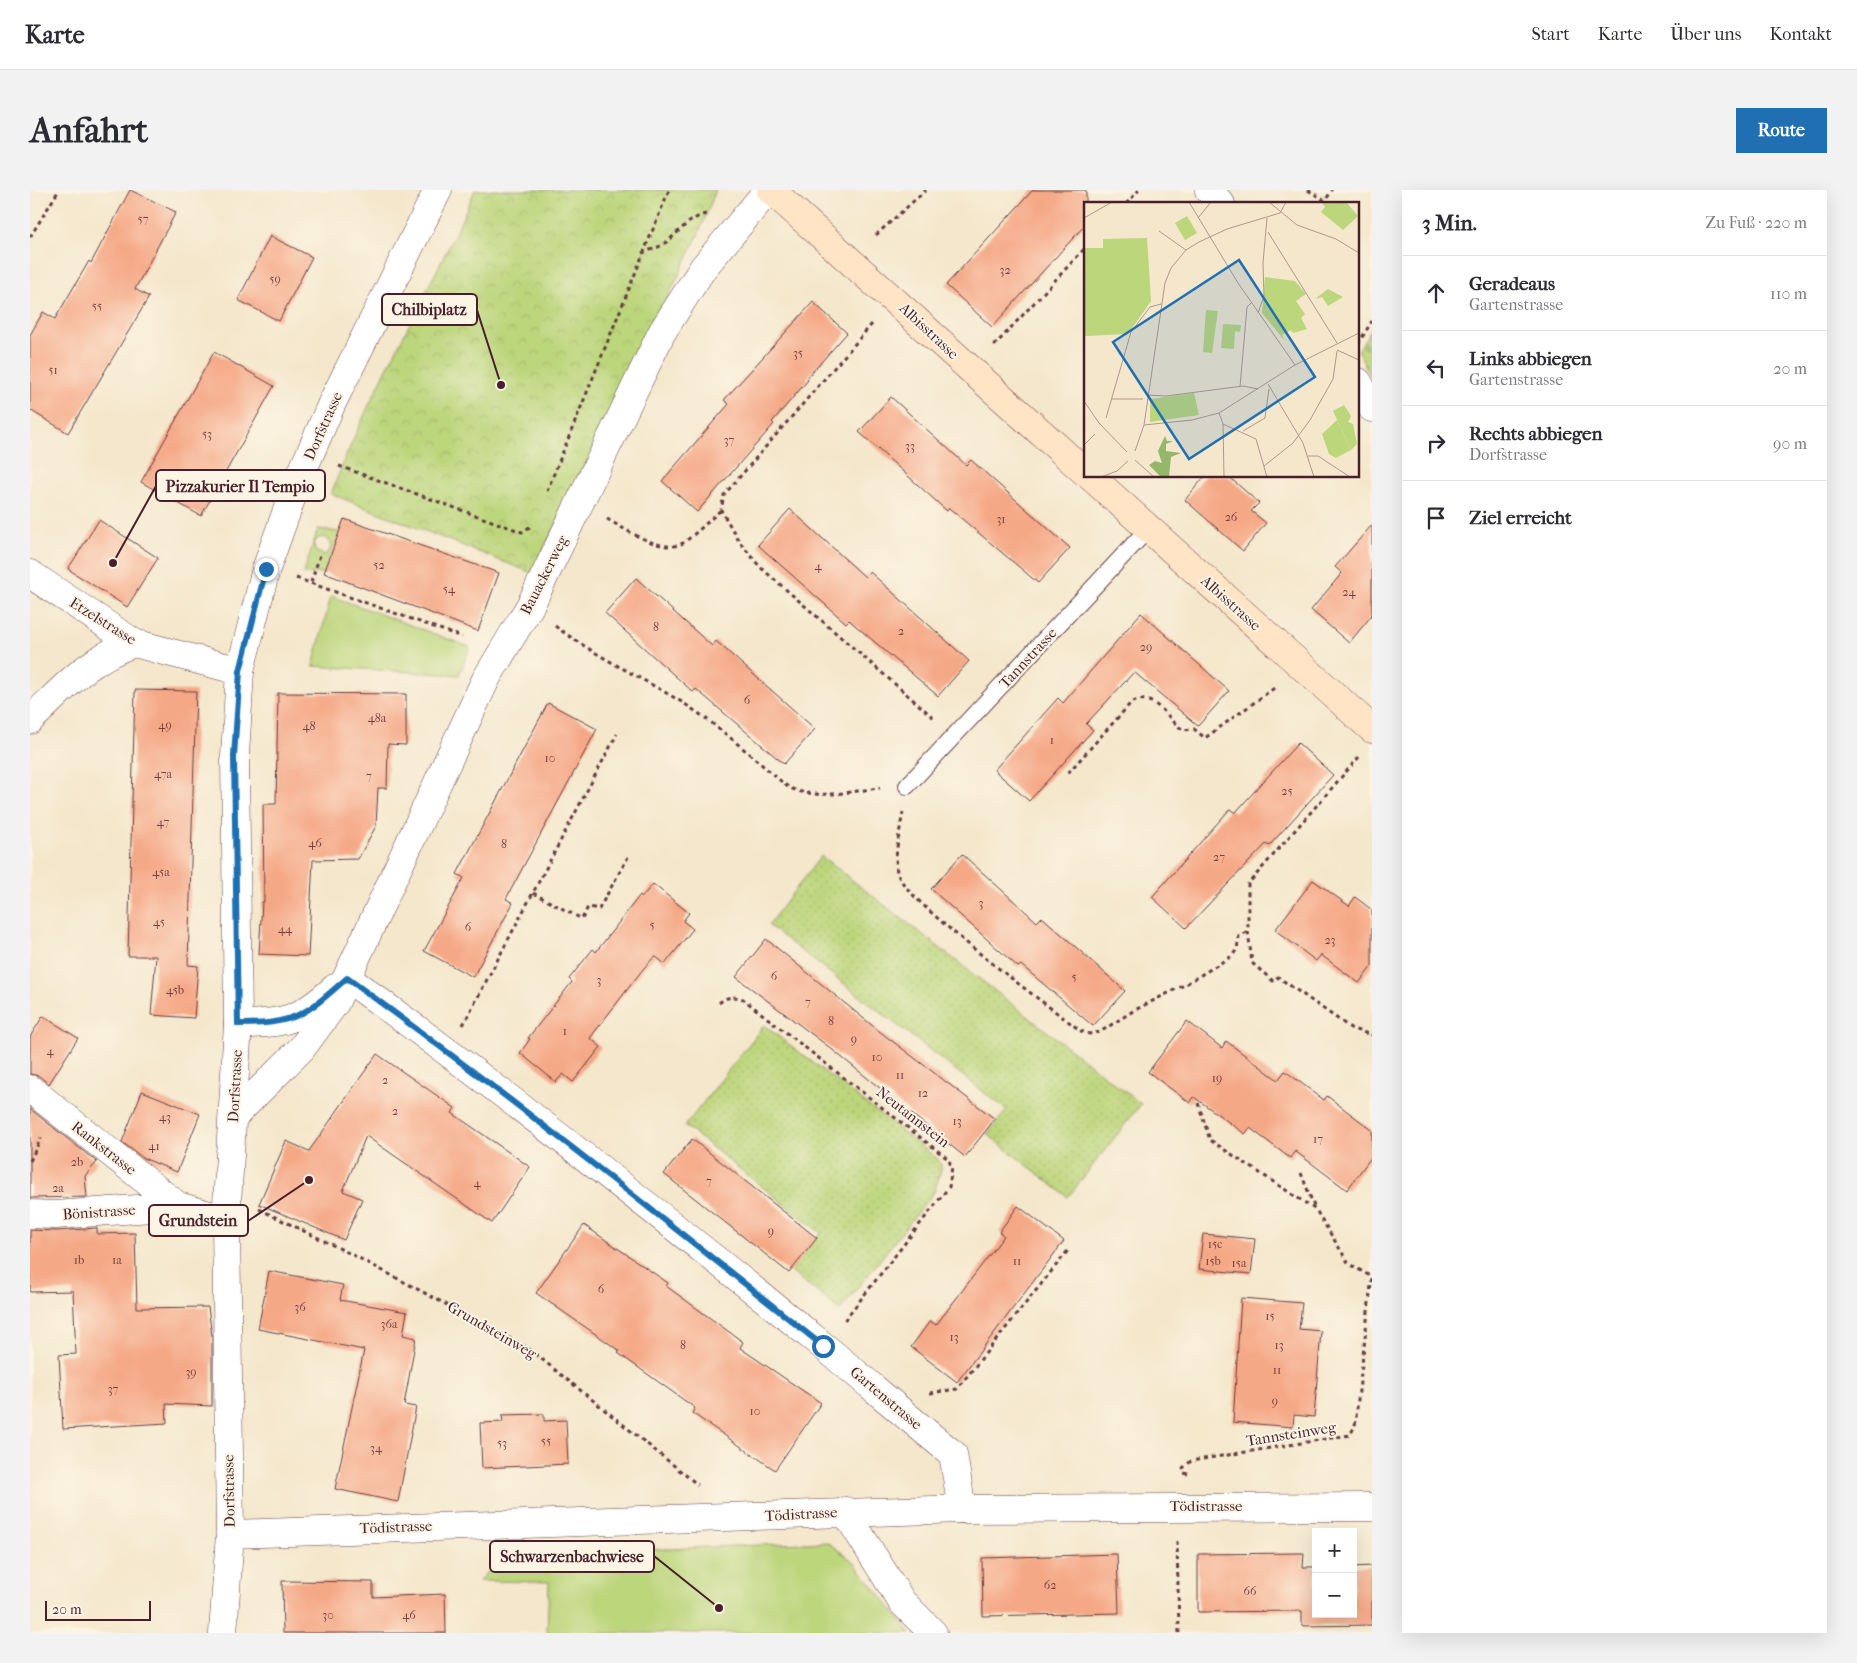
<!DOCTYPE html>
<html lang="de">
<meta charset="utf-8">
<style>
:root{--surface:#fff;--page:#f2f2f3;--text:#2b2b33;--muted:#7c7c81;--line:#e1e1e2;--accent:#1f6fb2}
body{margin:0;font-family:"IM FELL French Canon",serif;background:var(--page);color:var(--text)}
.controls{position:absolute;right:15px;bottom:15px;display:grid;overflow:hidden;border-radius:0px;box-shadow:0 5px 20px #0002}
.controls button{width:45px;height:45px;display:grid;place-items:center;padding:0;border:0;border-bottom:1px solid var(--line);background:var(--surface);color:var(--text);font:25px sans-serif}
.scale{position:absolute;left:15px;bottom:12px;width:106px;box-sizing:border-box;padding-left:5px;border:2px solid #4a1f2b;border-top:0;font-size:14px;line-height:18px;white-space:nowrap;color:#4a1f2b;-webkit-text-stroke:4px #fcf5e5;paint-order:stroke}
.stop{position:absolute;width:15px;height:15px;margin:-11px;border:4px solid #1f6fb2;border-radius:50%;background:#fff}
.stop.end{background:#1f6fb2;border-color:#fff;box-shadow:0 1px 5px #0008}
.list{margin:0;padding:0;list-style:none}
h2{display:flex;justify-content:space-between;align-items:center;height:65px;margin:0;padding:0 20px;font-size:21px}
h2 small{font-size:16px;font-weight:400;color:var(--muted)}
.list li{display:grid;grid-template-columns:32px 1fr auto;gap:15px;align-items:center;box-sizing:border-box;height:75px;padding:0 20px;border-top:1px solid var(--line)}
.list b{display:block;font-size:19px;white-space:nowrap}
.list p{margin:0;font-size:16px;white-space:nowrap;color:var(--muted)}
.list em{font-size:16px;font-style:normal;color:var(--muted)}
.icon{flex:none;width:28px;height:28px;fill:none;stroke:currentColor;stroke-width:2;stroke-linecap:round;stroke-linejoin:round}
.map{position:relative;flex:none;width:1342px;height:1443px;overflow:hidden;border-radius:0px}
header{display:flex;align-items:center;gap:30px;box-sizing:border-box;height:70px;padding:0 25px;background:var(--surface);border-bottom:1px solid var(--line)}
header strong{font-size:24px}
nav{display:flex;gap:28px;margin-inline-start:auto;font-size:18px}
.intro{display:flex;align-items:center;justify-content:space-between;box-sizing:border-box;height:120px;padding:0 30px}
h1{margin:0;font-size:35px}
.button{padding:12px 22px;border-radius:0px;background:var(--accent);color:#fff;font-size:18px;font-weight:700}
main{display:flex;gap:30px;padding:0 30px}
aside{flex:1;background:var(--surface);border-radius:0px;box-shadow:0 5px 20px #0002}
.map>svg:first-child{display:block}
.grass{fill:#bcd67b;stroke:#837a53;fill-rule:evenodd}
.cemetery{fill:url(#cemetery-stones);stroke:#837a53}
.park{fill:url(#park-crowns);stroke:#837a53}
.garden{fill:url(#garden-dots);stroke:#837a53}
.building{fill:#f5a886}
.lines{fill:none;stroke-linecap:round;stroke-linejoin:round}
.service-casing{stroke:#643d43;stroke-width:18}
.minor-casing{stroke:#643d43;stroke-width:29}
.tertiary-casing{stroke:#643d43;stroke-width:29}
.secondary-casing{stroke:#643d43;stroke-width:29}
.path{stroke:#643d43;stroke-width:3;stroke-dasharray:4 4;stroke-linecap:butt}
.service{stroke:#fff;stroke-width:16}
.minor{stroke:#fff;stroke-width:28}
.tertiary{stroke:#fff;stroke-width:28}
.secondary{stroke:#ffe4c6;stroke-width:28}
.route{stroke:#1f6fb2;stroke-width:6}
.labels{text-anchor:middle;stroke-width:4;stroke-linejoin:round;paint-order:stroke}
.number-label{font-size:12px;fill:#754142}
.street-label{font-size:15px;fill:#4a1f2b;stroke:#fcf5e5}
.inset-road{fill:none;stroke:#b0978c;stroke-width:1}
.view{fill:#1f6fb2;fill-opacity:0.15;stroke:#1f6fb2;stroke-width:2.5}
.inset-edge{fill:none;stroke:#4a1f2b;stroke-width:2.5}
.leader{fill:none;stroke:#4a1f2b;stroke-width:2}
.callout-dot{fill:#4a1f2b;stroke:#fcf5e5;stroke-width:2}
.callout{fill:#fcf5e5;stroke:#4a1f2b;stroke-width:2}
.callout-label{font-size:16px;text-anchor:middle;font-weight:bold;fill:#4a1f2b}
</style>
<header>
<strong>Karte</strong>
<nav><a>Start</a><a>Karte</a><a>Über uns</a><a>Kontakt</a></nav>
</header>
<div class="intro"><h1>Anfahrt</h1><a class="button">Route</a></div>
<main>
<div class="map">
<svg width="1342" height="1443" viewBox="0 0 1342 1443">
<defs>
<pattern id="cemetery-stones" width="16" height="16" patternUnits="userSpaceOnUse" patternTransform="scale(1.25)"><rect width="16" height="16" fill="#bcd67b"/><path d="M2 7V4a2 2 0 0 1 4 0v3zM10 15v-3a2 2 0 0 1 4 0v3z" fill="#a3b76a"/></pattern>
<pattern id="park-crowns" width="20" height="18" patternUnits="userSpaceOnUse" patternTransform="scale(1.25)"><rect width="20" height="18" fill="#bcd67b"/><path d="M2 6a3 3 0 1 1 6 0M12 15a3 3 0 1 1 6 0" fill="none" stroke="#a3b76a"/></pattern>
<pattern id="garden-dots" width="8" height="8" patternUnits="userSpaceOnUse" patternTransform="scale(1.25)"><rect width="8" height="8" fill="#bcd67b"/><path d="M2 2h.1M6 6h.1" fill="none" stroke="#a3b76a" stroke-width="1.8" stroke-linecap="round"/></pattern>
</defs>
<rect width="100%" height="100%" fill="#fcf5e5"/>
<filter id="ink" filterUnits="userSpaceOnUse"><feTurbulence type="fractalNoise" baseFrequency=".02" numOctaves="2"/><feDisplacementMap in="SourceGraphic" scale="10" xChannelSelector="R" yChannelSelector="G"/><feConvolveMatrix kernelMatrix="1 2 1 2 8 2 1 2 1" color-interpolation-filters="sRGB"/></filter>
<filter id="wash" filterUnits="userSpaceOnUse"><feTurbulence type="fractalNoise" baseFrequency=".0096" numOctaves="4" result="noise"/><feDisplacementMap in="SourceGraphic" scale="20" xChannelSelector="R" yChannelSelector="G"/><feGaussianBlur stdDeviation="1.12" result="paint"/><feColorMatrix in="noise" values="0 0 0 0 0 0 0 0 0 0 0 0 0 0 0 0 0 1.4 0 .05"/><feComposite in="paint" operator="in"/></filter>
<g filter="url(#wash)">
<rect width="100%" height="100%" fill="#f4e7cc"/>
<path class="grass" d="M288 339 310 342 294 383 273 384ZM293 347 298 349 301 357 299 362 293 365 285 361 284 354 287 349Z
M301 406 440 457 429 485 283 476Z
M797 1352 822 1370 881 1443H517L519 1392 449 1391 472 1366Z"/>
<path class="cemetery" d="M1342 138V190L1328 161Z"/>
<path class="park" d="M445 0H686L666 50 502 383 301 304C340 199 400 103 445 0Z"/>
<path class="garden" d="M791 666 1111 914 1038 1007 957 944 977 920 738 735Z
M734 835 908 969 912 977 904 1002 810 1120 760 1081 791 1043 655 936Z"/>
<g id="blocks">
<path class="building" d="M100 0 146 22 105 99 119 107 38 243 0 220V145L13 122 25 129 59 71 61 73Z
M1003 0H1056V34L962 137 916 95Z
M240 46 282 67 249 131 208 110Z
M783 112 817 143 777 188 778 190 742 232 744 234 667 322 632 291 699 214 694 210Z
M184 162 244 196 171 326 111 292Z
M861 207 936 275 941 270 1040 358 1008 393 919 318 917 321 829 242Z
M1175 286H1198L1229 313 1221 321 1236 333 1213 361 1155 310Z
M760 319 835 387 840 382 939 471 908 506 819 430 816 433 728 355Z
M314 329 469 383 448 441 294 383Z
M69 330 128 368 97 417 38 379Z
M1342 335V425L1319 453 1281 420 1312 383 1305 377Z
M606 388 682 456 686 451 785 539 754 574 666 499 663 502 575 423Z
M1111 423 1199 501 1168 536 1104 482 1056 534 1063 540 999 611 964 580 1028 508 1033 513Z
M105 500 166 501 158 775 168 776 164 828 121 825 126 766H98Z
M248 503 376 504V555L358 554 357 598H348L346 636 328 669 283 670 278 766 229 764 232 712H234L233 614H246Z
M518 513 567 539 476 709 483 713 443 787 394 761 434 688 427 684Z
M1268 553 1303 585 1239 656 1236 654 1156 738 1122 707 1200 619 1205 623Z
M932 664 1007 732 1012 727 1095 801 1063 836 991 775 988 777 901 699Z
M1283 690 1319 716 1325 707 1342 720V776L1329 793 1291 765 1286 771 1245 740Z
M623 694 659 723 653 731 663 739 635 774 625 766 613 779 560 848 571 857 543 892 533 884 526 892 490 863 500 849 498 848 542 792 539 789 563 759 566 762 610 705 612 707Z
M736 749 849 841 965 929 935 967 799 857 706 787Z
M13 826 48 848 19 894 9 886 0 884V847Z
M1157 831 1192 858 1196 851 1248 890 1255 881 1294 910 1297 906 1342 940V966L1317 1000 1265 961 1260 968 1220 938 1215 944 1164 907 1160 913 1118 882Z
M347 864 425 918 422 923 500 977 462 1033 336 946 313 1001 332 1009 314 1050 229 1014 256 951 279 961Z
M112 901 170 924 147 982 113 968 92 952Z
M0 919 67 972 55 986 57 1007 0 1008Z
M662 949 787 1048 759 1083 634 984Z
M988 1016 1034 1051 927 1192 881 1157 900 1131 906 1135 974 1046 969 1042Z
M554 1035 638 1093 636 1096 713 1152 710 1158 791 1213 745 1280 662 1223 665 1218 588 1163 590 1161 506 1103Z
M67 1038V1044L105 1043 107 1118 178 1117 182 1146V1216L136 1214 137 1233 33 1239 29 1165 46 1164 43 1101 0 1102V1040L27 1041Z
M1173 1044 1225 1049 1221 1084 1169 1079Z
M239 1081 313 1095 310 1110 377 1122 373 1145 386 1148 374 1215 386 1217 368 1312 305 1299 334 1160 228 1139Z
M1211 1108 1272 1113 1269 1139 1291 1141 1284 1227 1264 1225 1263 1237 1203 1232Z
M514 1224V1231L536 1230 538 1274 452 1278 450 1233 473 1232 472 1225Z
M1274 1363 1273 1377H1286V1424H1323V1377L1342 1376V1435L1272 1436V1421L1168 1422V1364Z
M1087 1364 1089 1423 953 1426 952 1368Z
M252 1391 343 1392V1407L415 1404 416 1443H253Z"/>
</g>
</g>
<g filter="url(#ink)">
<use href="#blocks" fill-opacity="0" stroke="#643d43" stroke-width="1"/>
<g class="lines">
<g class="service-casing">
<path id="service" d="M877 596 1118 339"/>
</g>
<g class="minor-casing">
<path id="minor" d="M1179 0 1191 14
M1328 192 1342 218
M0 384 104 453 210 481
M0 530C35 497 58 469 104 453
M317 788C479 905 636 1029 792 1155 836 1191 879 1229 923 1264L932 1319
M208 834C255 834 270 830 305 798
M0 899 148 1016
M203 927 272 858 305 813 456 489 500 416 632 142 673 78 738 0
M0 1024 26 1025 148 1016 196 1030
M815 1321 872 1412 903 1443"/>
</g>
<g class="tertiary-casing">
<path id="tertiary" d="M200 1344 932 1319 1342 1317
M193 1443 200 1344 196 1030 208 834 205 566 210 481 236 379 265 298 302 213 408 0"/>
</g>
<g class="secondary-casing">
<path id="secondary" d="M741 0 1056 283
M1060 286 1342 539"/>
</g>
<path class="path" d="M1278 0 1295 11 1302 0
M1096 14 1109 0
M846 45 896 0
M0 47 29 0
M612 63C619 60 628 58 634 54 649 43 657 29 676 24
M842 134 694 305 691 320 709 351 730 377 904 528
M1328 154 1342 131
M964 156 1056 57
M309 276 492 342 501 336
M517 301 639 0
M577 329C595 339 633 365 653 353 666 344 679 330 691 320
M266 388 432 447
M281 392 290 365
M525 436C564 465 608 486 650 511 689 535 723 568 758 597 785 611 821 601 850 598
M1329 567 1218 694V741L1222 773 1243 791 1248 787 1322 839 1342 845
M1038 583 1100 514C1120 500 1135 524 1149 537L1154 540 1164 539 1175 548 1247 496
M873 622C870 641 864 663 867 682 873 711 1020 817 1051 841L1059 844 1070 842 1103 821 1156 794 1202 766 1207 759 1209 746 1218 741
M503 703 552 729 558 717 569 719 598 667
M689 813C697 806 704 806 713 809L918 969 922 977 919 997 813 1132
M433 835 587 544
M1168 913 1180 950 1286 1020 1319 1074 1342 1087
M0 971 11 948
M1271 983 1285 1019
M229 1019 327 1067 498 1158 668 1295
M900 1203 927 1199 1040 1058
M1158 1284 1154 1283 1153 1278 1161 1271 1320 1245 1325 1236 1342 1086
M1147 1351 1149 1443"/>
<use href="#service" class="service"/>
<use href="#minor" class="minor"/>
<use href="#tertiary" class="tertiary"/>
<use href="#secondary" class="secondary"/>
</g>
</g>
<g class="lines" filter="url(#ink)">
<path class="route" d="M236 379 210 481 204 566 208 834C266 834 275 825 317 788 480 906 636 1031 793 1156"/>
</g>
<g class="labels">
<g class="number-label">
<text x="113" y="33">57</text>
<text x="975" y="84">32</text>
<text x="245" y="93">59</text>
<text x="67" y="120">55</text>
<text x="768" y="167">35</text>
<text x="23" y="184">51</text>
<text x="177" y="248">53</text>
<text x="699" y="254">37</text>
<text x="880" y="260">33</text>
<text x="1201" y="331">26</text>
<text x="971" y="333">31</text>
<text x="349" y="379">52</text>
<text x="788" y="380">4</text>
<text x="419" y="403">54</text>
<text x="1319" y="406">24</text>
<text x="626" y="441">8</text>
<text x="871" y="445">2</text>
<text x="1116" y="461">29</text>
<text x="717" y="514">6</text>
<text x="347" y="532">48a</text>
<text x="135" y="539">49</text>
<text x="279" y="540">48</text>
<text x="1022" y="554">1</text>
<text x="520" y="572">10</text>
<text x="133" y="588">47a</text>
<text x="339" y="590">7</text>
<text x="1257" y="605">25</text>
<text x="133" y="636">47</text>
<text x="285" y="657">46</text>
<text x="474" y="658">8</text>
<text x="1189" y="671">27</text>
<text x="131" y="686">45a</text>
<text x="951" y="717">3</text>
<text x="129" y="736">45</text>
<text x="622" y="739">5</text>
<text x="438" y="741">6</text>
<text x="255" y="743">44</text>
<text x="1300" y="754">23</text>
<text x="744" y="790">6</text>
<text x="1044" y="791">5</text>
<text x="569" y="794">3</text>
<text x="145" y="804">45b</text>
<text x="778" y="816">7</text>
<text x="801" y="835">8</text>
<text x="535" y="845">1</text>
<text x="824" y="853">9</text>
<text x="20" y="865">4</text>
<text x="847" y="871">10</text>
<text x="870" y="889">11</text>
<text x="1187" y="892">19</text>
<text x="355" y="894">2</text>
<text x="893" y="907">12</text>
<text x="365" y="925">2</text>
<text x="135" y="931">43</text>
<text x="927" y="935">13</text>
<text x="1288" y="953">17</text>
<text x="124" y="960">41</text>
<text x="47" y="976">2b</text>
<text x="679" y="995">7</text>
<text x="447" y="997">4</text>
<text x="28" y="1002">2a</text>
<text x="741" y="1045">9</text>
<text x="1185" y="1058">15c</text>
<text x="49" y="1074">1b</text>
<text x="87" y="1074">1a</text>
<text x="987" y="1075">11</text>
<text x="1183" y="1075">15b</text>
<text x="1209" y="1077">15a</text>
<text x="571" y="1103">6</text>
<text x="270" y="1121">36</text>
<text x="1240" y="1130">15</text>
<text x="359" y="1138">36a</text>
<text x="924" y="1151">13</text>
<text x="653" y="1159">8</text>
<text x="1249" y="1159">13</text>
<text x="1247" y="1184">11</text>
<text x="161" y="1186">39</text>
<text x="83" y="1203">37</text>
<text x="1245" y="1215">9</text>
<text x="725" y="1225">10</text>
<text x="516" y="1255">55</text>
<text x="472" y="1257">53</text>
<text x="346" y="1262">34</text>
<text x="1020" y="1399">62</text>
<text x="1220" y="1405">66</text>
<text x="298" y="1429">30</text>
<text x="379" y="1429">46</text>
</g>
<g class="street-label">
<text transform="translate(899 141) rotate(43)" y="5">Albisstrasse</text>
<text transform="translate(293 236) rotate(-66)" y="5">Dorfstrasse</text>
<text transform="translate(514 385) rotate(-63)" y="5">Bauackerweg</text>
<text transform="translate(1201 413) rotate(42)" y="5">Albisstrasse</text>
<text transform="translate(73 431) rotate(32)" y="5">Etzelstrasse</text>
<text transform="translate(998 468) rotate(-47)" y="5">Tannstrasse</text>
<text transform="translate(205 896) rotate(-87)" y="5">Dorfstrasse</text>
<text transform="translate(883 927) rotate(38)" y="5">Neutannstein</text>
<text transform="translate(74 958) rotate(38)" y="5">Rankstrasse</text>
<text transform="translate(69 1022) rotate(-4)" y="5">Bönistrasse</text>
<text transform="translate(462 1140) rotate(30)" y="5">Grundsteinweg</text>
<text transform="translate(856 1208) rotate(40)" y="5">Gartenstrasse</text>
<text transform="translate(1261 1244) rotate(-9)" y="5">Tannsteinweg</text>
<text transform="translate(199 1301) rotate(-91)" y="5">Dorfstrasse</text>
<text x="1176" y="1321">Tödistrasse</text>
<text transform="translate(771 1324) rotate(-3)" y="5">Tödistrasse</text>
<text transform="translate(366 1337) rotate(-2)" y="5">Tödistrasse</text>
</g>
</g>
<g transform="translate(1054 12)">
<rect width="275" height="275" fill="#f4e7cc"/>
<path d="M103 14 113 31 101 38 91 21ZM181 75 211 79 222 92 212 99 221 112 217 116 223 127 209 131 207 128 198 133 201 139 178 111ZM260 203 267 214 264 220 269 222 273 242 267 248 249 209Z" fill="#bcd67b"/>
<path d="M81 234 83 239H89L82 242V249L97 251 87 255 85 275H77L65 263 71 259 78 261 74 249Z" fill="#95b76b"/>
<path d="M63 36 67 99 44 132 1 134 0 46H19V37Z" fill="#bcd67b"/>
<path d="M244 87 259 95 244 104 238 95 231 97ZM110 191 115 213 66 220V197Z" fill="#bcd67b"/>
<path d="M237 0H262L274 14 259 28 237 10 241 5ZM122 108 134 109 128 151 119 150ZM139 122 157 123 156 130 151 129 150 147 137 146ZM253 218 267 248 252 256 245 252 238 232Z" fill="#bcd67b"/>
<path class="inset-road" d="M105 0 154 81 211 163M185 0 213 23 252 37 275 51M0 16 28 0M114 16 127 0M75 29 102 48M184 30 253 141M174 111 180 94 179 61 183 16M0 141V163M253 148 275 158M184 182 219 241 230 275M156 185 163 105 167 101M63 193 82 194 159 184 174 187M28 197H59M0 199 15 221 43 250M135 211 139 222 140 275M22 216 47 130 66 105 77 102M139 222 172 237 183 275M60 223 108 218 135 211 211 163 275 131M159 229 181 216 185 187M0 243 11 232M51 249 60 223 81 81 87 66 102 48 115 40 143 27 196 11 202 0M224 254H234L266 275M51 258 70 275M180 264 209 241 226 218 249 177 253 149M17 275 33 269 44 259"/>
<path class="view" d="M155 58 231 175 105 257 29 140Z"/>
<rect width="275" height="275" class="inset-edge"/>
</g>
<path class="leader" d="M471 195L447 120M83 373L126 296M279 990L218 1031M689 1418L624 1366"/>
<g class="callout-dot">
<circle cx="471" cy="195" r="5"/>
<circle cx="83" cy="373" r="5"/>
<circle cx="279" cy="990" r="5"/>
<circle cx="689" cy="1418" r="5"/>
</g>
<g class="callout">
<rect x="352" y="104" width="95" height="31" rx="5"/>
<rect x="126" y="280" width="169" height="31" rx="5"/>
<rect x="119" y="1015" width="99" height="31" rx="5"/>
<rect x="460" y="1351" width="164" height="31" rx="5"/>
</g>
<g class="callout-label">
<text x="399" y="125">Chilbiplatz</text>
<text x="210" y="302">Pizzakurier Il Tempio</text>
<text x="168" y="1036">Grundstein</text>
<text x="542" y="1372">Schwarzenbachwiese</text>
</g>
</svg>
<div class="controls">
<button>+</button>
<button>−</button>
</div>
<div class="scale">20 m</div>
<div class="stop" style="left:793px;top:1156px"></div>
<div class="stop end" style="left:236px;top:379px"></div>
</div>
<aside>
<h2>3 Min.<small>Zu Fuß · 220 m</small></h2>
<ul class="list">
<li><svg class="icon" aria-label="ahead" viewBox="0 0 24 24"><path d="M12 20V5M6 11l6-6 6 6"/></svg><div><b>Geradeaus</b><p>Gartenstrasse</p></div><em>110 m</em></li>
<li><svg class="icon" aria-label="left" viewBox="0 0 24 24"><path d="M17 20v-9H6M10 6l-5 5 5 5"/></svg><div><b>Links abbiegen</b><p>Gartenstrasse</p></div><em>20 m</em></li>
<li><svg class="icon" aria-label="right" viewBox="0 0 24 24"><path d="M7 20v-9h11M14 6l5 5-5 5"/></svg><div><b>Rechts abbiegen</b><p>Dorfstrasse</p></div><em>90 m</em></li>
<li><svg class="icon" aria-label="arrive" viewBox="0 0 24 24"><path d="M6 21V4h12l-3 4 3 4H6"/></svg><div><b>Ziel erreicht</b></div></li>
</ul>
</aside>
</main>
